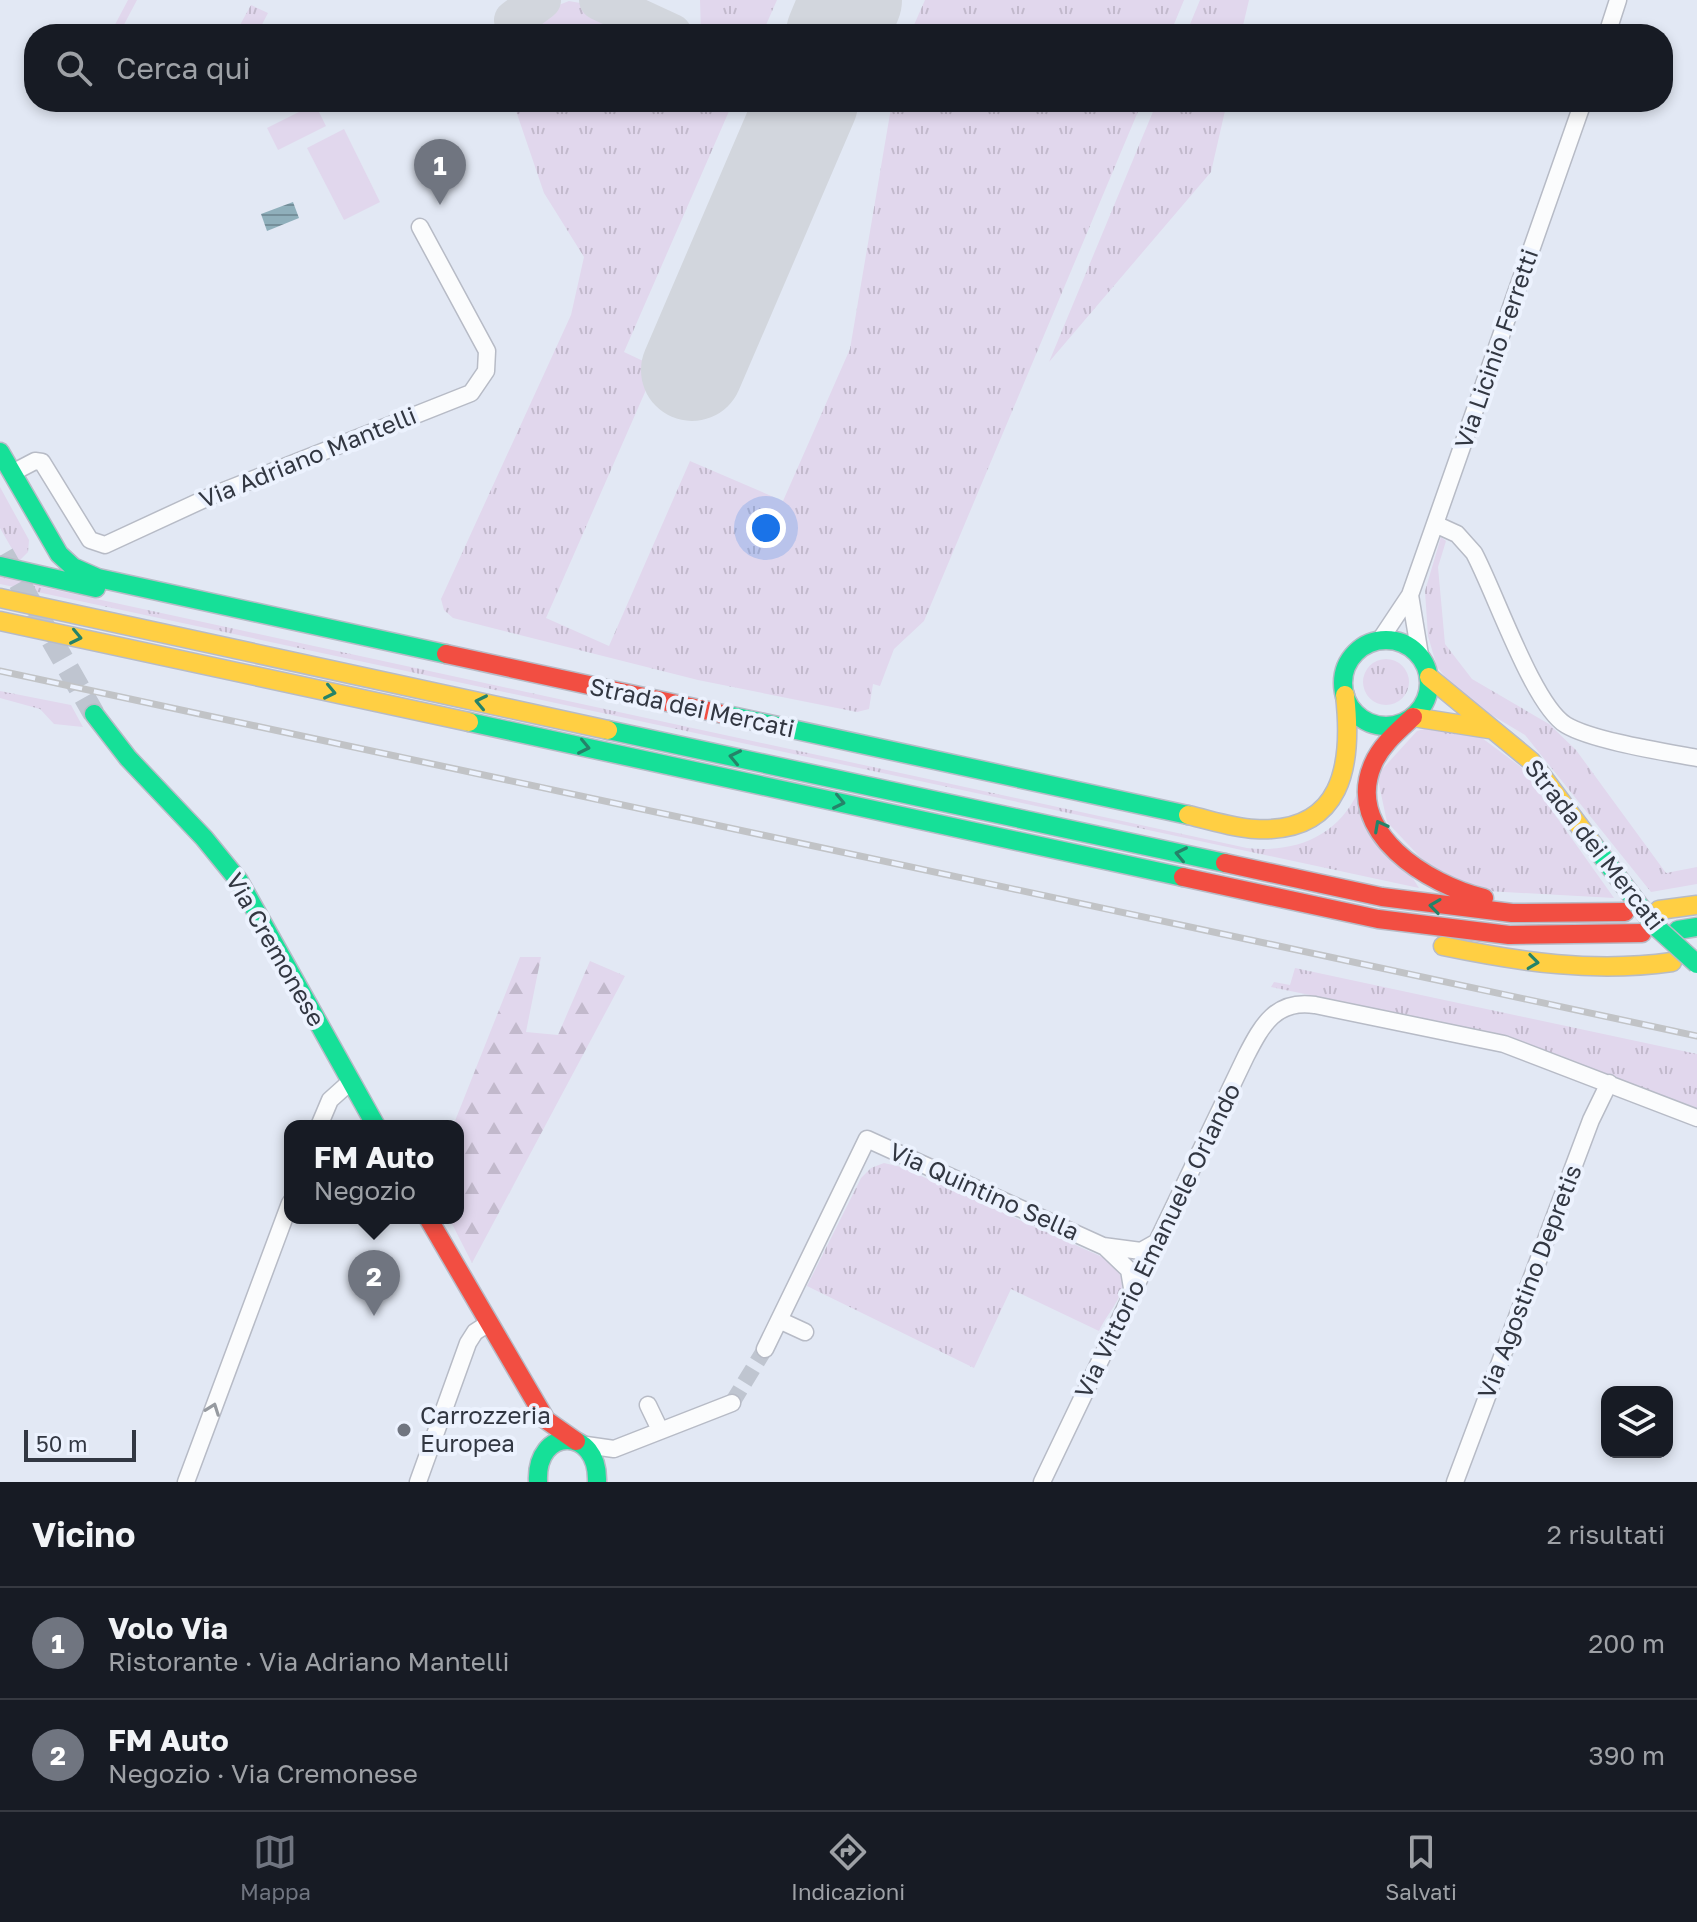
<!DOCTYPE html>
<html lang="it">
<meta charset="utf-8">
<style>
:root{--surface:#171b24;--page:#20242c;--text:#f1f3f6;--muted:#9ea1a6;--line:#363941;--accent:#707580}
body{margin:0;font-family:"Golos Text",sans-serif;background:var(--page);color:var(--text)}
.controls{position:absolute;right:24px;bottom:24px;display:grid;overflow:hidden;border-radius:16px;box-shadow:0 4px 12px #0003}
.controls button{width:72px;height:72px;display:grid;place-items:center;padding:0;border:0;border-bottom:2px solid var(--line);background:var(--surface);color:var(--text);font:40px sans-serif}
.scale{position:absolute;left:24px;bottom:20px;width:112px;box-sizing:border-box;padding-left:8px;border:4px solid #323742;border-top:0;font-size:22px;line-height:28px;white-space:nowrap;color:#323742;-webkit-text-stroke:6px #ecf2fe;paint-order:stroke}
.you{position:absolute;left:766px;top:528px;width:28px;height:28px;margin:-20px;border:6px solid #fff;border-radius:50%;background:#1a73e8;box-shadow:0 0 0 12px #1a73e833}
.badge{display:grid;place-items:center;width:52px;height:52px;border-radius:50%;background:var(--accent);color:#fff;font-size:26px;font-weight:700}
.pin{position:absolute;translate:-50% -66px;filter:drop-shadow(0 2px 4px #0008)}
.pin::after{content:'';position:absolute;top:42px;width:28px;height:24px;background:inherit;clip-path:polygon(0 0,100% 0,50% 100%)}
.popup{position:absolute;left:284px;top:1120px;width:180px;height:104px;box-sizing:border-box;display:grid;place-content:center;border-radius:16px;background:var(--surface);filter:drop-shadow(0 2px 6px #0005);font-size:26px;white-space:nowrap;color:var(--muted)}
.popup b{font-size:30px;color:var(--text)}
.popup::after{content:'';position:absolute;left:50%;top:100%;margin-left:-16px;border:16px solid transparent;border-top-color:var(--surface)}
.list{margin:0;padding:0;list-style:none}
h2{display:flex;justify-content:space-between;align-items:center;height:104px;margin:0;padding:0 32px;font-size:34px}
h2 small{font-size:26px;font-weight:400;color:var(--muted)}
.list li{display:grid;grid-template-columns:52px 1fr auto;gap:24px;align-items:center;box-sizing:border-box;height:112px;padding:0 32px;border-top:2px solid var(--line)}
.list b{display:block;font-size:30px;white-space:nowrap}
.list p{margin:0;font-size:26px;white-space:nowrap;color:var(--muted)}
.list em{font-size:26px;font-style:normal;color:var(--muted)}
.icon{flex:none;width:44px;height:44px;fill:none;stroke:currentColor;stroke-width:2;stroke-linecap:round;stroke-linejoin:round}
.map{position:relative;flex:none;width:1697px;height:1482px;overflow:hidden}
.search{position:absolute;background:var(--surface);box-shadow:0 4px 12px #0003;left:24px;right:24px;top:24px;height:88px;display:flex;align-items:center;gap:20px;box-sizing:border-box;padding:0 28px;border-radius:32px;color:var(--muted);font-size:30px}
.sheet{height:328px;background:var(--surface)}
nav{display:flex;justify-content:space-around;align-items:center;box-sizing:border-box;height:112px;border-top:2px solid var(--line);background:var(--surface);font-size:22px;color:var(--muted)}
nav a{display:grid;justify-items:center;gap:4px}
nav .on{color:var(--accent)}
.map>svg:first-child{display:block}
.grass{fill:url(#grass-tufts)}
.forest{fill:url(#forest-firs)}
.pitch{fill:#e1d7ed}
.water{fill:url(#water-rules)}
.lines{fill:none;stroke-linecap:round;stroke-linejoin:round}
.taxiway{stroke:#d2d6dd;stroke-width:40}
.runway{stroke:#d2d6dd;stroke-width:102}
.street-tunnel{stroke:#bfc5d0;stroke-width:16;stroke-dasharray:16 8;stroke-linecap:butt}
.secondary-tunnel{stroke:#bfc5d0;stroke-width:22;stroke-dasharray:22 11;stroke-linecap:butt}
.street-casing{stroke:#b7bbc6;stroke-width:19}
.fast-casing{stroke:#b7bbc6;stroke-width:21}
.slow-casing{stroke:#b7bbc6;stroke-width:21}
.jam-casing{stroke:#b7bbc6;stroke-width:21}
.street{stroke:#fbfcfd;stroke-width:16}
.fast{stroke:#16e098;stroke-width:18}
.slow{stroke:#ffcf43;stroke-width:18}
.jam{stroke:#f24e42;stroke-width:18}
.rail-casing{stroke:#c1c3c6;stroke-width:7}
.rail{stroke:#ecf2fe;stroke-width:4;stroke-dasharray:12;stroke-linecap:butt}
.fast-bridge-casing{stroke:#b7bbc6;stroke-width:21;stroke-linecap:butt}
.fast-bridge{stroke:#16e098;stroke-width:18}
.oneway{stroke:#258369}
.oneway2{stroke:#969aa0}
.poi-dot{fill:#707580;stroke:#ecf2fe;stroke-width:3}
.labels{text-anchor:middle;stroke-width:8;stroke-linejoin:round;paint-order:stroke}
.street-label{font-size:24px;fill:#323742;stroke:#ecf2fe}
.poi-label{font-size:24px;fill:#323742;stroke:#ecf2fe;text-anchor:start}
</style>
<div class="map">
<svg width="1697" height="1482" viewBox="0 0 1697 1482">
<defs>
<pattern id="grass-tufts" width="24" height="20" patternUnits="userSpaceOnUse" patternTransform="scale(2)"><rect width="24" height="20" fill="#e1d7ed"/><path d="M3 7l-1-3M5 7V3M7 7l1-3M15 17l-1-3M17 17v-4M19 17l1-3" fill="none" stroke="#c2b9cc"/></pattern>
<pattern id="forest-firs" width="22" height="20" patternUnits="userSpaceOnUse" patternTransform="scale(2)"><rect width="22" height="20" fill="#e1d7ed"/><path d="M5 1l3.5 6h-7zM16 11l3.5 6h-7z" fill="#c2b9cc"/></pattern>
<pattern id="water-rules" width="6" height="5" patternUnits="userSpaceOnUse" patternTransform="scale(2)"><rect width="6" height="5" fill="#8fafbb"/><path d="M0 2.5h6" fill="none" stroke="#758f9a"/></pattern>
</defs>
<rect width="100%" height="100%" fill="#e2e8f4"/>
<path class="grass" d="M128 0H137L119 34H110Z
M700 0H777L762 34H701Z
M925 0H1184L1170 34H910Z
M1200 0H1249L1241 34H1186Z
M569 1 580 3 646 34H515L546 10Z
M251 5 268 13 257 34H235Z
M513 102H733L624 352 656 367 546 618 609 646 690 461 783 501 850 349 892 102H1142L924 621 894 649 880 686 873 684 869 709 857 712 698 680 453 618 444 610 441 599 571 315 584 257 544 193Z
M1157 102H1227L1211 172 1049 362Z
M0 487 29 540 28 552 19 561 0 528Z
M1441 537 1446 541 1438 567 1445 644 1472 679 1549 724 1576 750 1666 873 1697 867V884L1651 892 1525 735 1463 698 1437 667 1428 636 1425 591Z
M0 573 46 588 1247 848C1295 853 1337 837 1358 792L1419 888 0 584Z
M1363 682a23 23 0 1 1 46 0a23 23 0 1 1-46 0Z
M0 691 71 705 83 727 54 724 40 709 0 698Z
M1428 728 1482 738 1521 767 1614 898 1487 891 1434 872 1387 822 1377 775 1417 731Z
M1295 968 1697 1054V1108L1493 1033 1271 987 1274 982 1290 985Z
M884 1163 901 1167 1109 1260C1138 1287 1111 1305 1099 1331L1011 1289 974 1368 807 1286 861 1178 871 1168Z"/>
<path class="forest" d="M520 957H541L526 1032 558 1035 590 961 625 976 472 1263 449 1218H458V1126H453Z"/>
<path class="pitch" d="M315 104 326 126 278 150 267 128Z
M344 129 380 202 344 220 307 148Z"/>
<path class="water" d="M293 202 299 218 267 231 261 214Z"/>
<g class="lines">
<path class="taxiway" d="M599 0 672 34
M514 20 541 0"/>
<path class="runway" d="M837 34 851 0
M692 370 807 102"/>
<path class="street-tunnel" d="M732 1403 765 1349"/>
<path class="secondary-tunnel" d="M3 554 94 714"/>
<g class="street-casing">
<path id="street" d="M1607 34 1618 0
M12 473 35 461 42 462 90 540 105 545 211 496 471 393 486 371 487 351 420 227
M1435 524 1457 534 1474 553C1495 592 1533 705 1566 725 1593 741 1665 752 1697 758
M1410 595 1583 102
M1380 640 1410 595 1420 655
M319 1126 330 1100 350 1082
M1106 1248 1129 1270 1133 1294
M779 1320 805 1332
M765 1349 867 1139 1103 1246 1141 1251 1157 1242
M648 1405 660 1430
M586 1445 614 1449 732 1403
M186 1482 290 1203
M418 1482 468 1343 475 1332 489 1323
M1042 1482 1246 1056C1262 1025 1276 999 1315 1005L1504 1044 1697 1118
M1455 1482 1591 1120 1609 1083"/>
</g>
<g class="fast-casing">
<path id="fast" d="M0 452 59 554 73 567 98 578 446 654
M0 566 96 588
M1343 683a43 43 0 1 1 86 0a43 43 0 1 1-86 0Z
M94 714 128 758 204 838 239 881 376 1126
M727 715 1188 815
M469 722 1183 877
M608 730 1225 863
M1678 930 1697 927
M538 1482C535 1426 599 1426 597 1482"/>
</g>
<g class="slow-casing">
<path id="slow" d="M0 598 608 730
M0 621 469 722
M1429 677 1531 761 1595 847
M1413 717 1489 729
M1188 815C1210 820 1233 828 1255 829 1343 834 1353 765 1345 695
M1659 910 1697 905
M1443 946C1520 962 1594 973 1672 962"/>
</g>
<g class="jam-casing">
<path id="jam" d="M446 654 727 715
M1413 717C1398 731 1381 745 1373 764 1343 833 1429 885 1484 898
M1225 863 1382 897 1512 913 1625 912
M1183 877 1378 919 1509 935 1642 933
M428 1218 546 1420 576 1441"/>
</g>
<use href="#street" class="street"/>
<use href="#fast" class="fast"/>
<use href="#slow" class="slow"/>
<use href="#jam" class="jam"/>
<g class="rail-casing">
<path id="rail" d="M0 671 1697 1036"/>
</g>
<use href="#rail" class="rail"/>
<g class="fast-bridge-casing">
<path id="fast-bridge" d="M1595 847 1654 925 1697 964"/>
</g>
<use href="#fast-bridge" class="fast-bridge"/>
</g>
<defs><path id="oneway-chevron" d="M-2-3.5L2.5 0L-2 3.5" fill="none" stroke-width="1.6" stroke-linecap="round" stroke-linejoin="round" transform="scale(2)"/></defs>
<g class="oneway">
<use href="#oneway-chevron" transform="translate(76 637) rotate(12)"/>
<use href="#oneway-chevron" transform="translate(330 692) rotate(12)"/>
<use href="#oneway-chevron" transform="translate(481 702) rotate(-168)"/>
<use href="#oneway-chevron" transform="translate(584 747) rotate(12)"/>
<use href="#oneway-chevron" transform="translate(735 757) rotate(-168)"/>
<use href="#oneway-chevron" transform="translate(839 802) rotate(12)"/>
<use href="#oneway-chevron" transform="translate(1380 826) rotate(-118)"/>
<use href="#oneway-chevron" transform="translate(1181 854) rotate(-168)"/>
<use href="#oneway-chevron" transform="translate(1435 906) rotate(-172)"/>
<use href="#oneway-chevron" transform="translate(1533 962) rotate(7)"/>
</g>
<use class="oneway2" href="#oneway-chevron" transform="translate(213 1409) rotate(-70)"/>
<circle class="poi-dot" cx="404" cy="1430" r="8"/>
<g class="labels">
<g class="street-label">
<text transform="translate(1497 349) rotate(-71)" y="8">Via Licinio Ferretti</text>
<text transform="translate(308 458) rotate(-22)" y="8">Via Adriano Mantelli</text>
<text transform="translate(692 708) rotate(12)" y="8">Strada dei Mercati</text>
<text transform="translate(1594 845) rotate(52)" y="8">Strada dei Mercati</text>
<text transform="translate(275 950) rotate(60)" y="8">Via Cremonese</text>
<text transform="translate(984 1192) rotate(24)" y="8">Via Quintino Sella</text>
<text transform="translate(1158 1241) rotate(-64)" y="8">Via Vittorio Emanuele Orlando</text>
<text transform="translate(1530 1282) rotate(-69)" y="8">Via Agostino Depretis</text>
</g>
<g class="poi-label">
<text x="420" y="1424">Carrozzeria<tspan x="420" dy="28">Europea</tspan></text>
</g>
</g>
</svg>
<div class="controls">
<button><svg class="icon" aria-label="layers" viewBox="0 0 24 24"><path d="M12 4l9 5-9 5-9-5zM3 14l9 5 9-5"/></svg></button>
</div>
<div class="scale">50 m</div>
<div class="you"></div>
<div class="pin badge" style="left:440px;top:205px">1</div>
<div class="pin badge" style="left:374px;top:1316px">2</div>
<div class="popup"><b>FM Auto</b>Negozio</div>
<div class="search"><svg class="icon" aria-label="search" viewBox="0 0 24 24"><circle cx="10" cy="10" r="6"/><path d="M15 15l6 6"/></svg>Cerca qui</div>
</div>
<section class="sheet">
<h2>Vicino<small>2 risultati</small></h2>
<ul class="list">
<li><span class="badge">1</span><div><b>Volo Via</b><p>Ristorante · Via Adriano Mantelli</p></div><em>200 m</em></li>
<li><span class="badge">2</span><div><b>FM Auto</b><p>Negozio · Via Cremonese</p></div><em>390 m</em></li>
</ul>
</section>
<nav>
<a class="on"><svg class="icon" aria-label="map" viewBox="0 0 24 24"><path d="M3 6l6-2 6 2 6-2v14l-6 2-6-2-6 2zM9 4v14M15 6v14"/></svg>Mappa</a>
<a><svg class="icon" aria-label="directions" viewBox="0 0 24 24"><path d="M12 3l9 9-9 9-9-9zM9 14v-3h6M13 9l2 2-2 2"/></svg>Indicazioni</a>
<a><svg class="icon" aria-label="saved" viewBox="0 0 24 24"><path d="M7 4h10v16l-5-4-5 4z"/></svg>Salvati</a>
</nav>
